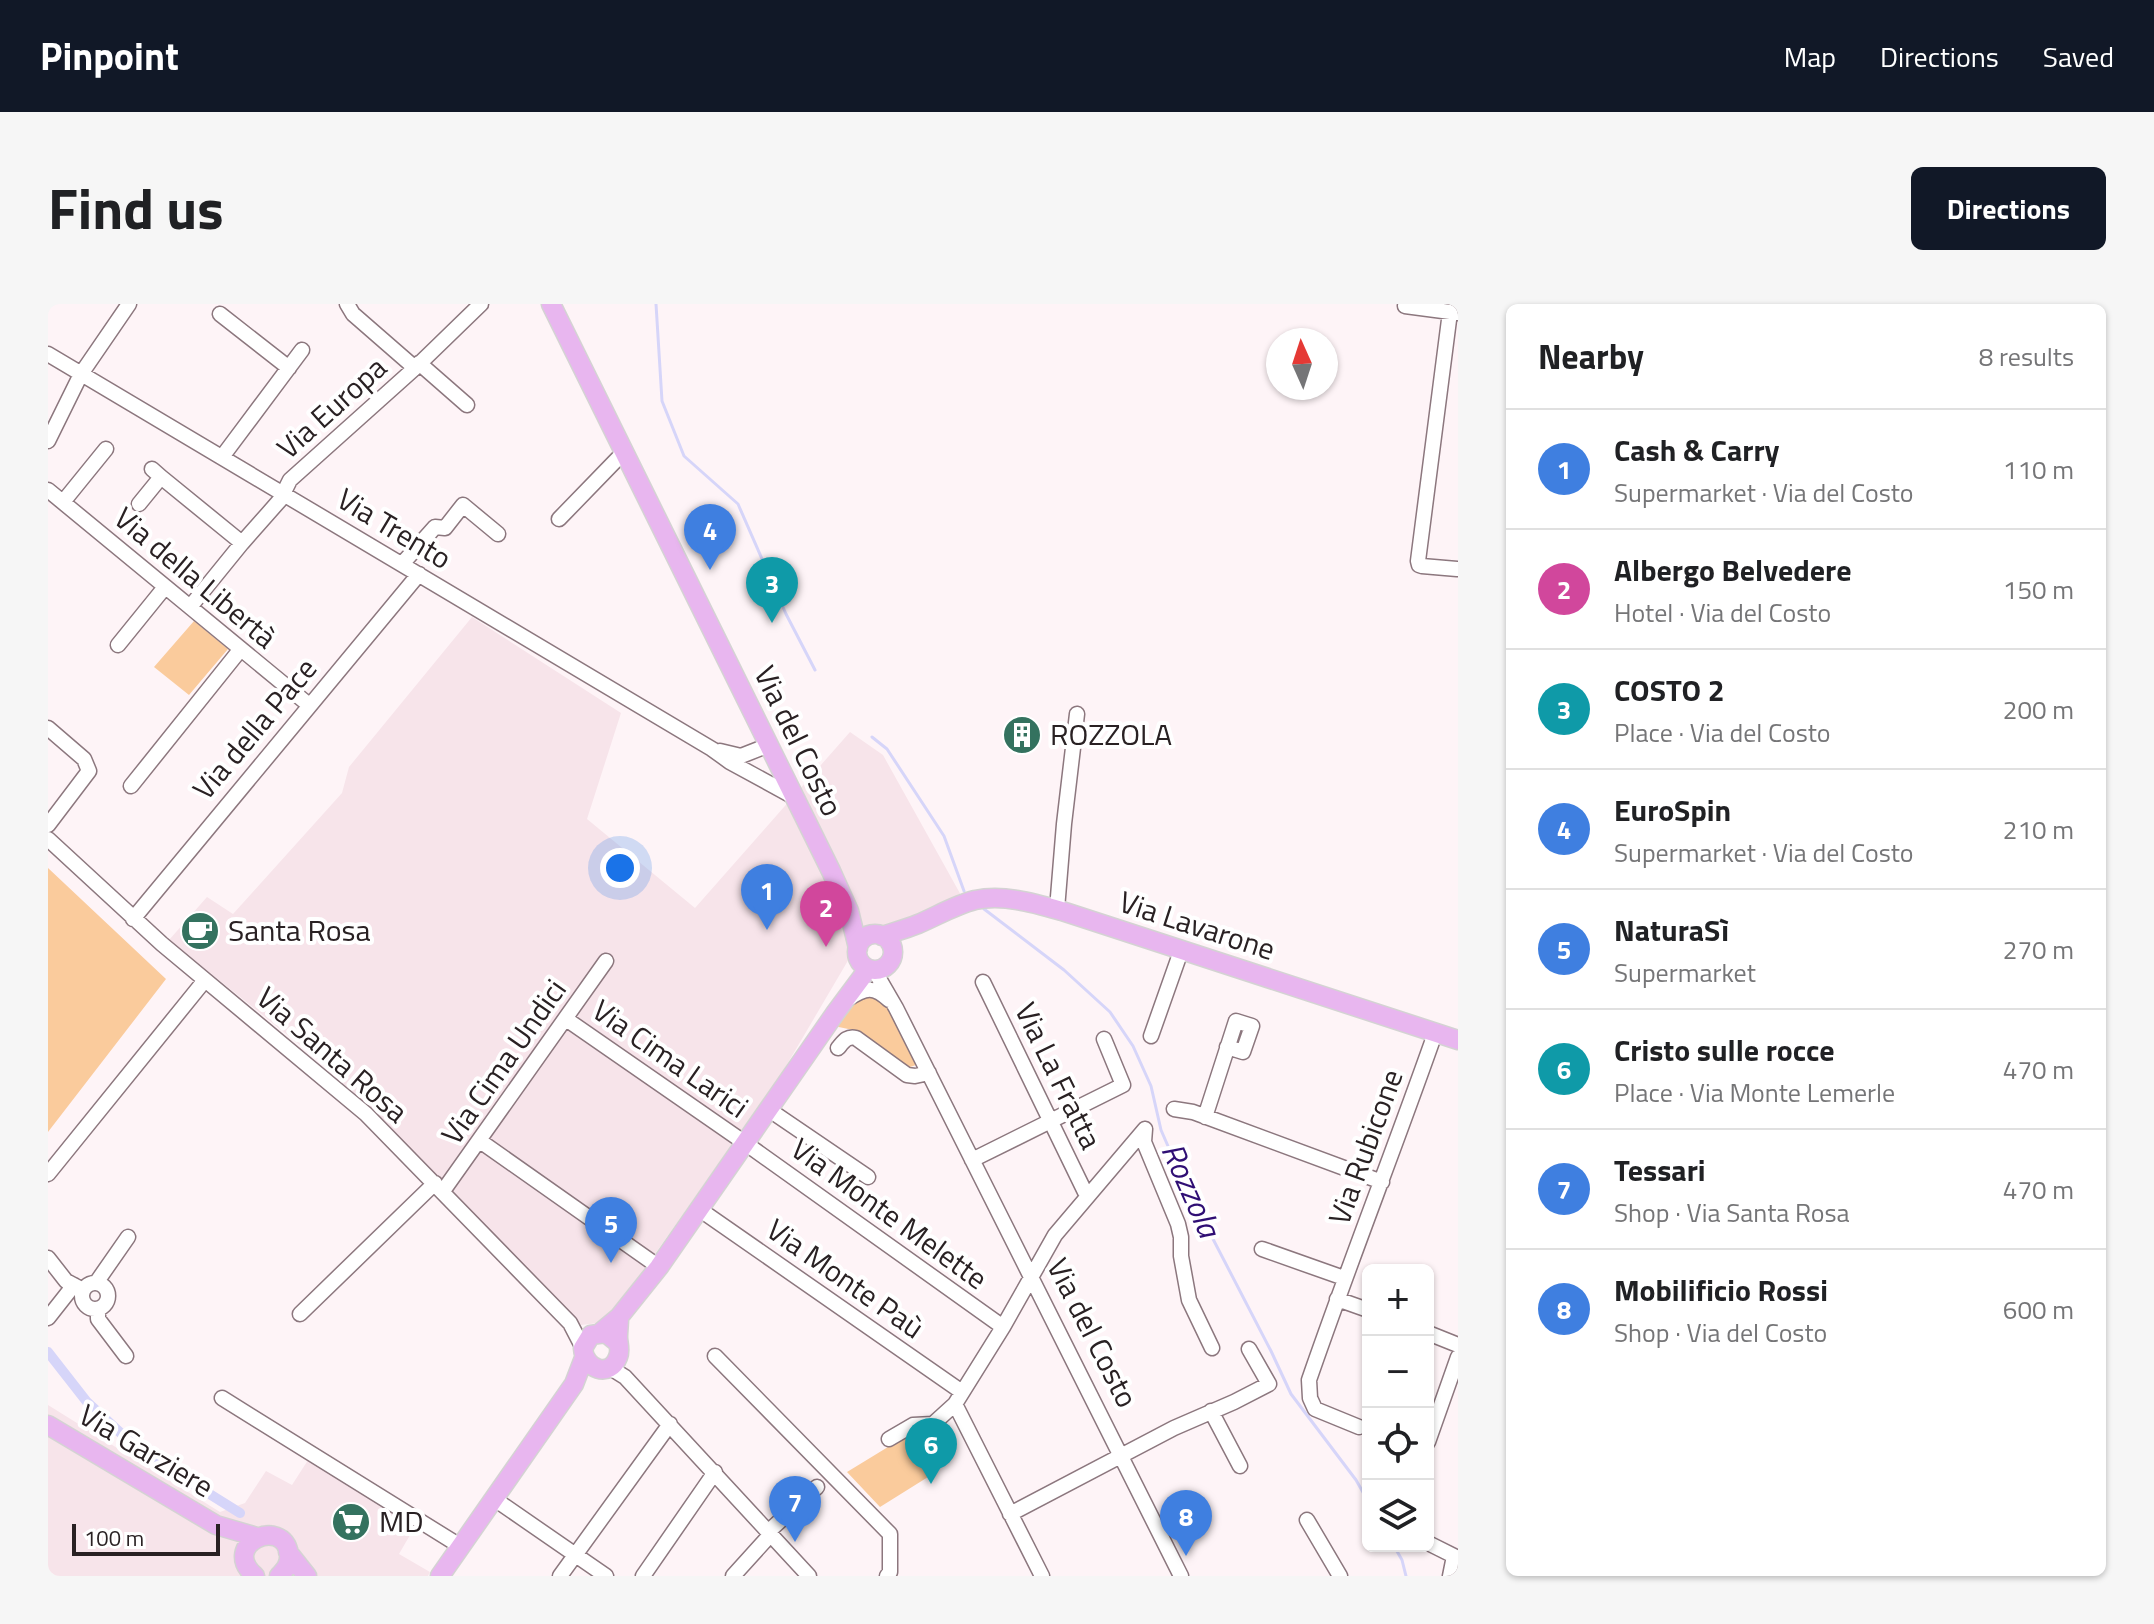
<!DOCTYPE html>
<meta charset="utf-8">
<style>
:root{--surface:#fff;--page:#f6f6f6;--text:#202124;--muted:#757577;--line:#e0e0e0;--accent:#111827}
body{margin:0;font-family:"Titillium Web",sans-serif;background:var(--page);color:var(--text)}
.controls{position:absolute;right:24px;bottom:24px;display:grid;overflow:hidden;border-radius:12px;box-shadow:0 2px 6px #0004}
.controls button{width:72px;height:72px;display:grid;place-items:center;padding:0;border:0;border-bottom:2px solid var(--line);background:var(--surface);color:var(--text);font:40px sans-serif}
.compass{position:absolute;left:1218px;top:24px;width:72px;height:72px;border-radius:50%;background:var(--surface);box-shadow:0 2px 6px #0004;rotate:357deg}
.scale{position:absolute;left:24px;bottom:20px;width:148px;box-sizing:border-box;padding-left:8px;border:4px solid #292123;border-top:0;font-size:22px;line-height:28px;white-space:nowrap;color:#292123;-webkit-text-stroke:6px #fff;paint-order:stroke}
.you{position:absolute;left:572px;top:564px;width:28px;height:28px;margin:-20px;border:6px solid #fff;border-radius:50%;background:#1a73e8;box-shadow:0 0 0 12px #1a73e833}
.badge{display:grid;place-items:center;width:52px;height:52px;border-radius:50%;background:var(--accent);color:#fff;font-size:26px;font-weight:700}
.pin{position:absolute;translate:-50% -66px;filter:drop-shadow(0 2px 4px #0008)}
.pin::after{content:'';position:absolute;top:42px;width:28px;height:24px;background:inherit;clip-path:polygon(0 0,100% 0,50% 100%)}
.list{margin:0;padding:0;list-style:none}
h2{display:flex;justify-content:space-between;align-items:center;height:104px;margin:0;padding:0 32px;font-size:34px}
h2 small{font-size:26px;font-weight:400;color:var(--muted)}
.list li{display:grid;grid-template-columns:52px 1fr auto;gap:24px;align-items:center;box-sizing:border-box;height:120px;padding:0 32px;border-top:2px solid var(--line)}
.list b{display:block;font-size:30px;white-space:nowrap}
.list p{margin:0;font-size:26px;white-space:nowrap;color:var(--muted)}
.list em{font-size:26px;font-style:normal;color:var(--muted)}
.icon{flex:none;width:44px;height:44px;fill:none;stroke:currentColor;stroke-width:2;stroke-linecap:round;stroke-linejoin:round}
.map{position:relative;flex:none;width:1410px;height:1272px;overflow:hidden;border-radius:12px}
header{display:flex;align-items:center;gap:48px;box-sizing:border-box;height:112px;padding:0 40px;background:var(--accent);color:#fff}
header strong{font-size:38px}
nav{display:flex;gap:44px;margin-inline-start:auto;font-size:28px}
.intro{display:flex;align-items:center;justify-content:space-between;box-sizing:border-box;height:192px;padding:0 48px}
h1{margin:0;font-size:56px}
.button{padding:20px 36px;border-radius:12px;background:var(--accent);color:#fff;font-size:28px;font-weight:700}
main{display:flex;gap:48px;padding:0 48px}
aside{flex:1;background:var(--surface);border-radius:12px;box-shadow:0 2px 6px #0004}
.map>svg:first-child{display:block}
.built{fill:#f7e4ea}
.green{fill:#facb9c}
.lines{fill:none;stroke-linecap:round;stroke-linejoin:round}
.stream{stroke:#d6d5f9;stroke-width:3}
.canal{stroke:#d6d5f9;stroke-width:10}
.minor-casing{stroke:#8c777e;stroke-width:17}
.major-casing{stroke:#d4d3d3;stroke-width:21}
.minor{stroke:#fff;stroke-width:14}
.major{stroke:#e8b6ef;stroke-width:18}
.labels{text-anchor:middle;stroke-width:8;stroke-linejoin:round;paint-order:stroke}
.street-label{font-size:30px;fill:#292123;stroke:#fff}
.poi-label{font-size:30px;fill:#292123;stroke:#fff;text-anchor:start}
.water-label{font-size:32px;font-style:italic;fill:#2f0e74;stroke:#fff}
</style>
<header>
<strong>Pinpoint</strong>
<nav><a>Map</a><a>Directions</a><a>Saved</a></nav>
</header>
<div class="intro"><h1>Find us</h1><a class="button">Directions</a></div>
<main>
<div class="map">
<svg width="1410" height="1272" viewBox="0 0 1410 1272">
<rect width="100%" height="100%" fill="#fef4f7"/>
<path class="built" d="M424 313 573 409 539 515 647 604 802 428 835 451 914 593 815 631 731 774 559 1018 533 1021 277 761 121 636 159 593 185 610 294 489 301 463Z
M0 1101 172 1208 197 1199 218 1167 244 1181 262 1153 369 1219 351 1250 382 1268 380 1272H0Z"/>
<path class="green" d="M146 317 180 345 141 391 106 363Z
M0 564 118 675 0 828Z
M833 691 871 760 859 764 805 726 786 722 813 692Z
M858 1132 880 1173 832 1203 799 1168Z"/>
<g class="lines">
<path class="stream" d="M608 0 614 97 636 152 690 200 738 310 767 366
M824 433 839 445 896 532 916 587
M936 605 1016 666 1062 708 1085 742 1103 782 1113 826 1136 879 1223 1047 1243 1090 1308 1176 1320 1197
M1346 1242 1354 1256 1358 1272"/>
<path class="canal" d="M0 1048 39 1098 91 1146 192 1209"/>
<g class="minor-casing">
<path id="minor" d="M299 0 305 10 367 64
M1357 2 1410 9
M1402 8 1370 257 1371 261 1374 262 1409 265
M172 10 241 64
M0 50 664 445 682 458 746 493
M371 59 419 101
M0 137 33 70 81 0
M174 153 254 46
M113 173 194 239
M0 186 261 401
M15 198 58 145
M91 200 113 173 104 165
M511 215 576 148
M354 260 387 223 397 224 415 201 450 230
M142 303 194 239 232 196 242 176 367 64 433 0
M70 341 117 283
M0 424 36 455 41 467 0 521
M672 447 693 452 721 441
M83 482 192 346
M0 535 114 640 318 810 522 1019 535 1044
M1009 605 1016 520 1029 410
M85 615 371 270
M826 666 848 704 1133 1272
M935 678 1037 888
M800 695C818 683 826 682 841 696
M518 715 697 839 955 1023
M1103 732 1133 647
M790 744C796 737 799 732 808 734L859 771 867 772 881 769
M720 805 820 873
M1126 805 1145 808 1334 878
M1157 813 1188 717 1204 722 1195 748 1179 743
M1097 825 1096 838 1130 920 1133 933V952L1141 996 1164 1044
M432 837 611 963
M924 856 1075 781 1056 735
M0 870 157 676
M395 887 558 657
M651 905 914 1088
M1214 945 1296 974
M0 954 18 977 35 986
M34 992a13 13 0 1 1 26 0a13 13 0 1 1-26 0Z
M48 979 80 933
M1289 995 1320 1006
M50 1005V1015L78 1052
M252 1010 387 879
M0 1014 26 981
M1380 1029 1410 1041
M667 1052 842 1230V1268L839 1272
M561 1063 577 1073 761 1272
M174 1094 412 1242
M907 1100 994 1272
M1163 1107 1192 1162
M1311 1123 1267 1105 1262 1094 1261 1076C1300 963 1344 851 1384 738L1385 728
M841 1135 865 1121 885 1120 907 1100 955 1023 1007 931 1097 825
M1380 1138 1410 1053
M445 1194 558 1272
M962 1210 1126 1124 1186 1098 1221 1080 1201 1045
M1259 1216 1292 1272
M721 1227 769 1183
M1380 1239 1410 1254
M512 1272 622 1120
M595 1272 667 1168
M685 1272 723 1230
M1402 1272 1406 1252"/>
</g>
<g class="major-casing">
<path id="major" d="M503 0 783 567 801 607 810 644
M809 648a18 18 0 1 1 36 0a18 18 0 1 1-36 0Z
M834 632C846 628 858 625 870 620 889 612 907 601 927 596 956 590 986 599 1014 607L1410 736
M553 1028 571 1013 611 963 788 708 820 665
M569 1038 558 1029 543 1031 535 1044C536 1065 562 1075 570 1053 573 1046 570 1040 570 1033 570 1027 571 1020 571 1013
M0 1121 168 1221 209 1233
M240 1248 259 1272
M207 1272C171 1241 235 1211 241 1250 242 1260 237 1266 231 1272
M392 1272 526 1080 536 1054"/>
</g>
<use href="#minor" class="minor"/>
<use href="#major" class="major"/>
</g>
<defs>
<g id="building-disc" transform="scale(2)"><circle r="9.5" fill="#34725f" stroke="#fff"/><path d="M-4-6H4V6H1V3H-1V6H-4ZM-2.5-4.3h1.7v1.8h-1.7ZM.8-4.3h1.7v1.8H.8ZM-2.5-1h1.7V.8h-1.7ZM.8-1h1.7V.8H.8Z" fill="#fff"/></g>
<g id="cafe-disc" transform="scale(2)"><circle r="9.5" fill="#34725f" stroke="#fff"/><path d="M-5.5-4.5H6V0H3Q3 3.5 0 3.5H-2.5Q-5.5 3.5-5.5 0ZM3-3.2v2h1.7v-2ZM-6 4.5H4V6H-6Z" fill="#fff"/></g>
<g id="supermarket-disc" transform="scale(2)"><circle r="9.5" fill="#34725f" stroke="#fff"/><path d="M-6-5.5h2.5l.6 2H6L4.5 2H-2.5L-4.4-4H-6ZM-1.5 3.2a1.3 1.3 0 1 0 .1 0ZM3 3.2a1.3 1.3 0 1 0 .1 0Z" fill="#fff"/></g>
</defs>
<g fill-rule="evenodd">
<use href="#building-disc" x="974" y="431"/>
<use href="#cafe-disc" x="152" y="627"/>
<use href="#supermarket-disc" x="303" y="1218"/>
</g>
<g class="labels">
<g class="street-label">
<text transform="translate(284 104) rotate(-42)" y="10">Via Europa</text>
<text transform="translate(346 225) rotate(31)" y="10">Via Trento</text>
<text transform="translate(147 274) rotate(40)" y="10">Via della Libertà</text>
<text transform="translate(207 425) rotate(-50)" y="10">Via della Pace</text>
<text transform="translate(750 437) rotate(64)" y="10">Via del Costo</text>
<text transform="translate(1149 622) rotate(18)" y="10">Via Lavarone</text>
<text transform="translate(284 751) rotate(41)" y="10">Via Santa Rosa</text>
<text transform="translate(622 755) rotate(35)" y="10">Via Cima Larici</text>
<text transform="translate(456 758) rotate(-55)" y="10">Via Cima Undici</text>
<text transform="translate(1010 772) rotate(64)" y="10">Via La Fratta</text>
<text transform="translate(1318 843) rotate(-70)" y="10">Via Rubicone</text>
<text transform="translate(841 910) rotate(36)" y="10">Via Monte Melette</text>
<text transform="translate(797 975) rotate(35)" y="10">Via Monte Paù</text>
<text transform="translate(1044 1029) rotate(63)" y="10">Via del Costo</text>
<text transform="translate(98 1147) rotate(31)" y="10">Via Garziere</text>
</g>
<g class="poi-label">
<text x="1002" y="441">ROZZOLA</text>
<text x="180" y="637">Santa Rosa</text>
<text x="331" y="1228">MD</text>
</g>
<g class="water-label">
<text transform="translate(1143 886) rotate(66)" y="11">Rozzola</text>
</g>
</g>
</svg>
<div class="controls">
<button>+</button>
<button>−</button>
<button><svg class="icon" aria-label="locate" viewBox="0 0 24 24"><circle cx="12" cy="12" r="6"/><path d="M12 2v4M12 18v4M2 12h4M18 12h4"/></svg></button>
<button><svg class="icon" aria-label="layers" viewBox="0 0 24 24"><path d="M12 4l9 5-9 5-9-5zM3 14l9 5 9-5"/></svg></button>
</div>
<svg class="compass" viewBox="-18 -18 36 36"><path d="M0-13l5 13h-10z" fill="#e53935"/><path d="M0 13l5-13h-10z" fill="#757577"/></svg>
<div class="scale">100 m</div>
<div class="you"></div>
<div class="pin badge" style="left:719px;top:626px;background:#3f7fe0">1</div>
<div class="pin badge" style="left:778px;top:643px;background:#d1479c">2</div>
<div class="pin badge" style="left:724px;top:319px;background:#0f9aa8">3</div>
<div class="pin badge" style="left:662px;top:266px;background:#3f7fe0">4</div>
<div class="pin badge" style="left:563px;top:959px;background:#3f7fe0">5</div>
<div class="pin badge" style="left:883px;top:1180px;background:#0f9aa8">6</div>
<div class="pin badge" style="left:747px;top:1238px;background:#3f7fe0">7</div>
<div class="pin badge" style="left:1138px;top:1252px;background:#3f7fe0">8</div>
</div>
<aside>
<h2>Nearby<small>8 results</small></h2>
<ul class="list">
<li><span class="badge" style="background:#3f7fe0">1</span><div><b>Cash &amp; Carry</b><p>Supermarket · Via del Costo</p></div><em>110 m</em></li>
<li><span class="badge" style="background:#d1479c">2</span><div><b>Albergo Belvedere</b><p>Hotel · Via del Costo</p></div><em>150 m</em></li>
<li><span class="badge" style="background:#0f9aa8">3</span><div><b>COSTO 2</b><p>Place · Via del Costo</p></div><em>200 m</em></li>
<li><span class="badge" style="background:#3f7fe0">4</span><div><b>EuroSpin</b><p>Supermarket · Via del Costo</p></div><em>210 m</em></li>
<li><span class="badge" style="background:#3f7fe0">5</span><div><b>NaturaSì</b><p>Supermarket</p></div><em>270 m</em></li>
<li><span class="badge" style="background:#0f9aa8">6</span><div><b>Cristo sulle rocce</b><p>Place · Via Monte Lemerle</p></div><em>470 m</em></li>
<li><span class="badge" style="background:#3f7fe0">7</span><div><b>Tessari</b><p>Shop · Via Santa Rosa</p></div><em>470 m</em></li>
<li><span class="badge" style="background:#3f7fe0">8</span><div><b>Mobilificio Rossi</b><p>Shop · Via del Costo</p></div><em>600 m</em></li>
</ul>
</aside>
</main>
